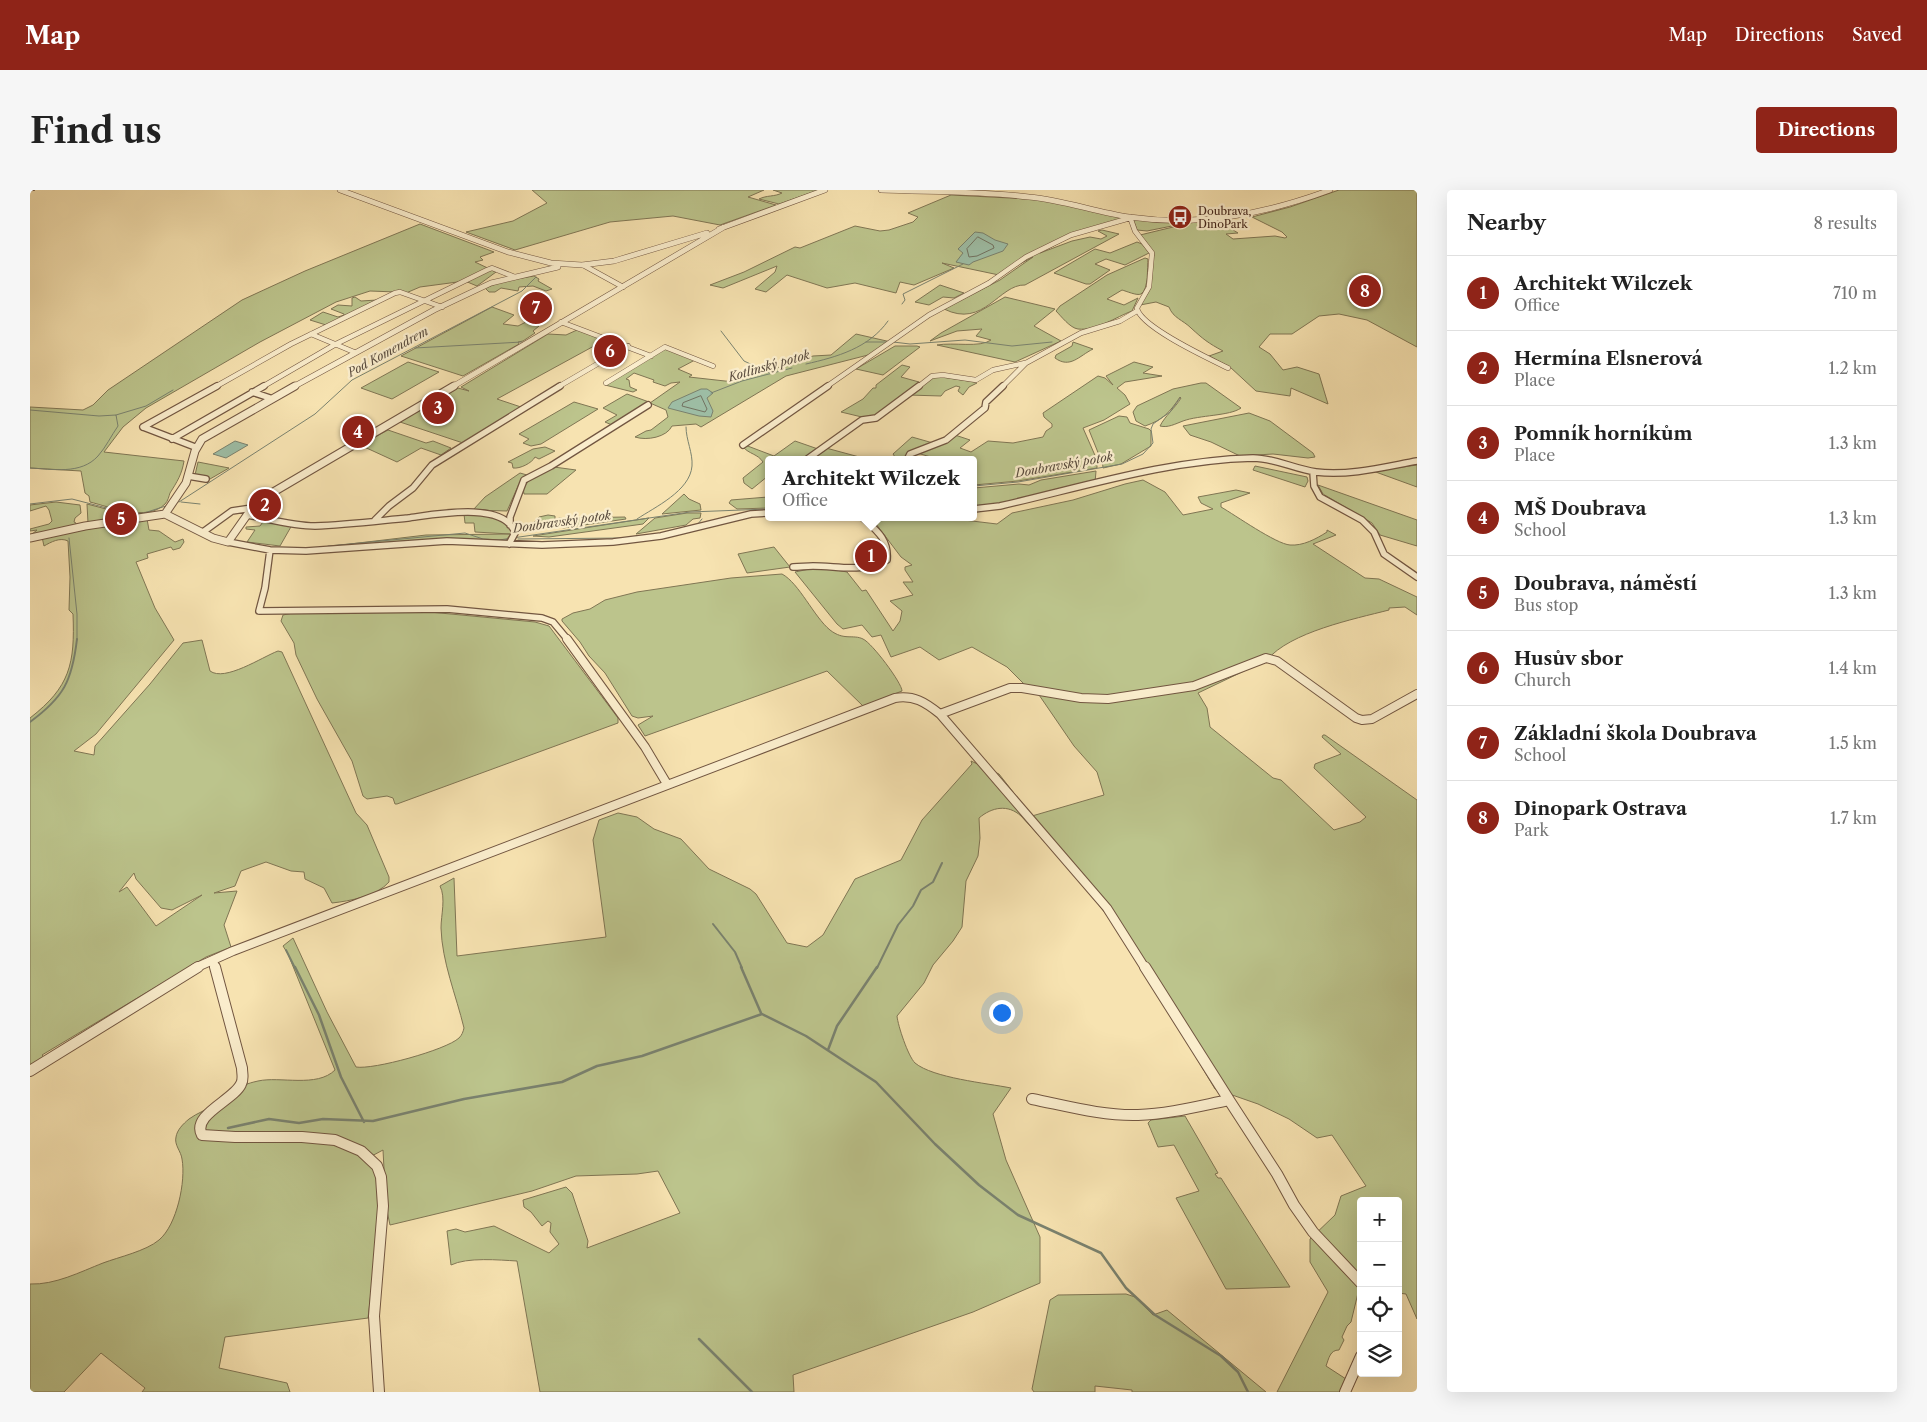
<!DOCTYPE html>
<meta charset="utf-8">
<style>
:root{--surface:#fff;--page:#f6f6f6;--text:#222;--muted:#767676;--line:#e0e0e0;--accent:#8f2418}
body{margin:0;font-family:"Libre Caslon Text",serif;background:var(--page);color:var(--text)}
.controls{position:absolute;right:15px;bottom:15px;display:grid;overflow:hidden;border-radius:5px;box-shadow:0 5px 20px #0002}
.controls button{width:45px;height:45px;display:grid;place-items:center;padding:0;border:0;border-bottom:1px solid var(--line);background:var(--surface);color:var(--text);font:25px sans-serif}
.you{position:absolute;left:971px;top:822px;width:18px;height:18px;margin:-12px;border:4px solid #fff;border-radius:50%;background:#1a73e8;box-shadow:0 0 0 8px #1a73e833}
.badge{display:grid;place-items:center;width:32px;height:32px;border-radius:50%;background:var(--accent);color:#fff;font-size:16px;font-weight:700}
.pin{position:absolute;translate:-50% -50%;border:2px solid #fff;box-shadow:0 1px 5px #0006}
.popup{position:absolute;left:735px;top:266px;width:212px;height:65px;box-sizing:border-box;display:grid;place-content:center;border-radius:5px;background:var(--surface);filter:drop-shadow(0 1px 4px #0005);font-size:16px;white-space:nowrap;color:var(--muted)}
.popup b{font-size:19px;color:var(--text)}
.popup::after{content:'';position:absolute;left:50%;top:100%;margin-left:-10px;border:10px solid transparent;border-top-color:var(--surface)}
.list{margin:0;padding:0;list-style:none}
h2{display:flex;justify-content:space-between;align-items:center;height:65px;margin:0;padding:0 20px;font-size:21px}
h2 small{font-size:16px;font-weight:400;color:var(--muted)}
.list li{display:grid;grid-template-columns:32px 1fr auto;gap:15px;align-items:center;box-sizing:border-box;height:75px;padding:0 20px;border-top:1px solid var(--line)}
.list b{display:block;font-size:19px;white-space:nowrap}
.list p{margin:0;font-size:16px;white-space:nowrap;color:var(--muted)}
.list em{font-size:16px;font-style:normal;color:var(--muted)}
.icon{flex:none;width:28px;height:28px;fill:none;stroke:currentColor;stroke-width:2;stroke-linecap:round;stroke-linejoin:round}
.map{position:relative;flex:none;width:1387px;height:1202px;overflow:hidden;border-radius:5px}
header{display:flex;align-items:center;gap:30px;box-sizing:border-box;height:70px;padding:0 25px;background:var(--accent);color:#fff}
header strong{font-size:24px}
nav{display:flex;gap:28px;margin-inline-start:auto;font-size:18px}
.intro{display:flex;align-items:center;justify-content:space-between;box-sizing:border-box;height:120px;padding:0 30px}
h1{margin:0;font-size:35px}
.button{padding:12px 22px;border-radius:5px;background:var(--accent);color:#fff;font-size:18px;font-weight:700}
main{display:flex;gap:30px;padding:0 30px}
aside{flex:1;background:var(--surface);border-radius:5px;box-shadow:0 5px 20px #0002}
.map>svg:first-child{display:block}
.green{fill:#bcc48c;stroke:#807654;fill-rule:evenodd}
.water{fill:#9ebfa7;stroke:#7a826f}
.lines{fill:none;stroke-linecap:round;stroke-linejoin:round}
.shore{stroke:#727362;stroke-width:1}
.stream-far2{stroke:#7a826f;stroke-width:1}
.stream-far1{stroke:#7a826f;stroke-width:2}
.stream{stroke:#7a826f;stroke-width:2.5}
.minor-far3-casing{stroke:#725641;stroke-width:5.5}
.minor-far2-casing{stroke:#725641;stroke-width:8}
.minor-far1-casing{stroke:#725641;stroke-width:10}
.minor-casing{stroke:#725641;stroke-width:12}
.tertiary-far1-casing{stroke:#725641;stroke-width:6}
.tertiary-casing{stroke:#725641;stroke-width:9}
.minor-far3{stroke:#faedcc;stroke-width:4.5}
.minor-far2{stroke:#faedcc;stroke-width:5.5}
.minor-far1{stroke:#faedcc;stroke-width:8}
.minor{stroke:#faedcc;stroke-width:10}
.tertiary-far1{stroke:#faedcc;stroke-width:5}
.tertiary{stroke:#faedcc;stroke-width:7}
.rail{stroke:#45271c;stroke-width:1;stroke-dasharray:5 5;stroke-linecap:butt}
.labels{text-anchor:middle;stroke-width:4.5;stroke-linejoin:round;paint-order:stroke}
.far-poi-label{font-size:11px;fill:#45271c;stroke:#faedcc;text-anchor:start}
.far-water-label{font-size:12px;font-style:italic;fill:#5b4d3f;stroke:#faedcc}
</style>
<header>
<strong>Map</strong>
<nav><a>Map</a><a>Directions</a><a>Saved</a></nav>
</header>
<div class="intro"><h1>Find us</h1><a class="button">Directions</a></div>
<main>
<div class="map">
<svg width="1387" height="1202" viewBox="0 0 1387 1202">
<rect width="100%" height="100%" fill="#f7e3b1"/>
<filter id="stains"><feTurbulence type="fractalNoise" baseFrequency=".004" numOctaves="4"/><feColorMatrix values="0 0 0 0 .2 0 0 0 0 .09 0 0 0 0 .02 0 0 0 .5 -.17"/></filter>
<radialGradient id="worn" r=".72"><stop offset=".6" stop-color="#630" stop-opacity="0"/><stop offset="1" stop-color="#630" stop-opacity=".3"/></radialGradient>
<path class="green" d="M502 0H734L718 7 746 15 690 35 643 26 580 32 485 60 436 42 483 31 517 13Z
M743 0H789L749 14 729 9C737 5 744 7 752 3Z
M1309 0H1387V157L1337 130 1309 124 1289 126 1262 144H1240L1229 157 1240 164 1253 180 1267 177 1289 184 1298 214 1261 198 1260 206 1226 201 1200 177 1179 166 1193 161C1178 153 1173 149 1161 138 1153 130 1143 128 1139 117L1126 112 1110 115 1118 102 1124 63 1110 45 1168 31H1189L1208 43 1196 44 1203 49 1245 46 1255 48 1257 47 1252 42 1222 27 1260 17Z
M921 5 1019 10 1095 29 1050 42 1010 63 1042 51 1060 47 1071 49 1077 46 1068 41 1072 40 1089 44 995 95C969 94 954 139 914 119L970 90 1003 67 969 85 912 73 924 78 884 95 870 92 866 103 825 93 797 98 757 85 736 102 725 99 745 82 747 76 693 98 680 95 714 82 765 57 770 58 825 36 850 41 859 40 883 32 888 27 878 23Z
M1103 29 1148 32 1147 35 1117 41 1107 40Z
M390 34 464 62 450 67 453 70 445 72 466 82 447 96 435 91 390 97 376 103 370 102 369 100 366 102 340 101 306 112 230 152 116 218 93 237 74 262 154 271C152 284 147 292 140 303 139 306 138 311 135 314 117 332 80 317 60 312L59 306 55 303 51 281 0 278V217L53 220 63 215 78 200 212 110 275 81Z
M1107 52 1112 54 1119 63 1095 75 1076 69 1065 74 1080 80 1060 94H1056L1024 83 1065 59 1080 63Z
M1115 68 1118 69C1117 77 1119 99 1111 104 1107 106 1096 101 1092 100L1077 109 1094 115 1108 108 1102 121C1086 127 1066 141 1048 139 1040 138 1031 126 1026 121L1030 116 1077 85Z
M504 86 509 89 508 91 522 99 516 101 503 96 489 97 488 101 471 98 465 102H459L455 98 474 91Z
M910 95 934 103 924 108 913 107 899 115 885 112Z
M325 107 331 111 347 110 296 135 280 130 293 122 308 127 314 125V124L301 119 308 115 322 116V108Z
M975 107 1025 119 1004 136 1031 151 985 172 907 155C923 152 950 158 961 150L946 146 952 139 927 141 900 151 911 143Z
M462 117 484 125 473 134 488 136 498 131 509 136 503 141 505 143 493 151 488 152 489 154 433 186 371 166Z
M547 140 575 150 467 209 491 217 433 253 370 232 428 198 439 201 431 197 518 144 536 145Z
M826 144 861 152 842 164 756 186 671 237 666 234 642 236C637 247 617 251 605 247L616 241 621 240 638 227 636 220 620 213 650 192 641 193 635 196 623 192 624 190 604 183 596 189 599 190 600 197 607 200 603 202 575 195 633 159H638L665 170 648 179 662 185 659 187 704 192 783 166 801 165Z
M1043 152 1063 159C1049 166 1040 179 1025 168L1026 165 1042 156Z
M865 156H887L890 157 853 185 826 179Z
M378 172 409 182 362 209 331 198Z
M1104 172 1123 177 1113 183 1132 186 1095 192 1087 198 1095 205 1100 214 1074 230 1053 238 1067 270V278L988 291 944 295V270H911L887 263 925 245 940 250 930 258 941 262 958 251 983 253 1013 247 1016 241 1022 237V234L1014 227 1013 223 1068 186 1075 188 1083 195 1076 186Z
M872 175 880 177 871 187 889 192 847 226 836 228 811 222 833 209 843 198H846V195Z
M906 186 945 192 947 193 939 197 933 205 928 201 930 197 926 196 915 201 911 206 878 205 900 188Z
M1171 193H1176L1211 218C1200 226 1169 225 1153 231 1145 234 1138 238 1130 236 1135 226 1145 218 1151 208L1150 207C1140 222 1133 230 1115 236L1106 231 1103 222 1107 216 1143 199Z
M597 204 619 212 582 235 575 232 587 225 573 218Z
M544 212 568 219 511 254 501 256 493 253 499 249 489 244Z
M1219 223 1240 231 1283 263 1285 267 1278 268 1243 264 1210 266 1181 252 1160 245 1153 236Z
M1089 226 1097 227 1100 233 1119 239 1121 241V256L1091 274 1073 278 1072 267 1069 265 1059 240Z
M358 240 396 253 403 251 421 258 411 265 391 258 367 272 330 255Z
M882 247 903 253 878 262 874 270H867L863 264Z
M765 251 788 259 773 270H738V286L722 299 714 293 713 288 733 272C728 264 719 264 713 257L715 255 744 266Z
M515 257 525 261 509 269 505 267C502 273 490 279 483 278L482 273 478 272 503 259Z
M796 258 833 268 831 270H779Z
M168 272 199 278 180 289 165 285Z
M1387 275V297L1343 281Z
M1225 276 1277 287 1278 291 1275 297 1223 280Z
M524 277 546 280 517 304H494L493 298 502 287Z
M1066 281 1065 293 958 316 944 317V298L989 294 999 295 1011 290Z
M490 283 497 285 489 294 477 321 443 320 455 307Z
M1113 290 1135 302 1153 325 1183 319 1171 313 1168 307 1206 300 1220 303 1191 313V317C1205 325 1246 354 1260 355 1273 356 1286 349 1297 342V340L1306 345 1283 354 1335 388 1349 389 1387 407V425L1375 417 1359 418V420C1324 429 1260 442 1237 470L1168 503 1177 518 1180 537 1243 588 1251 590 1304 640 1330 632 1336 627 1284 578 1285 574 1311 564 1292 547 1293 545H1295L1387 610V1129L1376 1104 1368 1103V1011H1331V1103H1328L1321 1132 1317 1136 1312 1147 1314 1150 1309 1160C1300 1160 1299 1168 1296 1176L1316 1189 1311 1202H1247L1298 1102 1280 1072V1049L1305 1025 1311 1006 1336 996 1302 945 1287 948 1259 929 1228 914 1185 899 1133 812 1084 735 1054 695 991 626C978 614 962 617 949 628L950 648 948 666 936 691 932 737 923 751 903 775 894 793 867 826C868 836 878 866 885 873 903 888 956 893 981 898L963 924 976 970 1010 1047V1093L943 1122 763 1185 764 1202H510L487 1071C469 1070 437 1067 421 1075L417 1041 426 1039 435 1042 464 1036 519 1063 529 1054 520 1042 521 1033 518 1031 512 1036 501 1022 494 1017 493 1010 536 997 542 1003 558 1051 557 1058 650 1023 628 981 607 984 546 986 502 1001 360 1035 356 1016 353 960 338 968 347 984 348 1044 338 1128 195 1147 189 1178 257 1193 260 1202H112L115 1198 71 1163 34 1202H0V1094C25 1095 50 1082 73 1073 89 1067 116 1061 129 1050 147 1035 156 991 152 969 151 961 144 955 146 947 147 940 153 934 159 929 167 923 177 920 185 914 203 903 205 896 228 891 250 886 287 898 305 880L258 764 253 756 263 748 297 822 326 877C343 880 416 860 429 848 432 845 433 842 434 838 426 805 412 772 411 738 411 725 416 708 410 696L424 688 427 766 576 747 563 650 569 630 588 623 607 627 624 639 651 649 679 679 720 699 726 704 757 753 777 757 793 745 825 689 871 670 892 630 942 574 941 571 969 584 1002 626 1074 605 1067 582 1044 556 1007 502 1001 501 977 477 942 457 909 470 890 457 861 467 851 445 842 447 832 435 813 439 807 434 765 382 789 377 817 382 832 401 836 400 863 441 870 431 872 421 860 411 883 405 873 392H883L875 380V377L882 375 871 367 843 330C866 327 894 324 917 328 934 330 950 332 967 334L982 323 1043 310 1095 294Z
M1288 295 1387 330V356L1350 345 1342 333 1293 304Z
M654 304 659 309 670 314 671 320 632 324Z
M738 307V318L707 319 699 313 701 310Z
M26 312 50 315 51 323 45 328 44 332 46 333V335L1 345 7 340 0 341V339L19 334 22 331 19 320 16 316 0 321V315Z
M57 314 99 325 58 333Z
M441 323C457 326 475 327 483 342L475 351 414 349 303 356 396 345 480 344 445 342 444 333H435L434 324Z
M657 323H671L670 328 663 329 656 335 606 344 625 328Z
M518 325 525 326V331L529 328 535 329 536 332 540 328 595 327 596 329 533 338C524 330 514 338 504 332L509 327Z
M619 328 613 334 519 347 503 346Z
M117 329 119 340 129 341 145 352 153 349 154 352 150 358 143 360 141 357 117 364 118 368 106 372 125 418 144 450 66 544 44 561 64 565 65 556 120 494 153 453 172 450 180 481C195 492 232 467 248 461L252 462 326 623 337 635 359 687V692C347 706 320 711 302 713L294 698 275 689 274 682 261 681 236 672 211 681 205 696 184 703 207 701 194 735 201 757 176 767 12 865 20 873 0 885V528C40 497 45 474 43 424L39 420 40 387 38 351C30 347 21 352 14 356L12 347ZM104 683 106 689 131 718 142 720 172 705 126 736 97 697 89 702Z
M235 329 262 335 250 356 217 352 225 340 216 339V337L230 336Z
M744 357 760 377 717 383 708 364Z
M752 384C769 393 784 427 800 440 814 451 823 444 833 449 842 453 872 493 872 501L833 516 797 481 615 546 608 535 623 526 608 528 602 526 575 483 559 466 550 452 532 431V429L543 423 560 419 575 410 607 402 701 388Z
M389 421 505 432 519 436 588 528V533L367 614H365L363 608 357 606 337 609 333 606 322 571 287 509 266 465 264 453 251 431 253 425 263 423Z
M1155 926 1188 983 1185 984 1188 988H1191L1260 1097 1196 1099 1146 1008 1169 1001 1144 955 1128 957 1118 933 1121 930Z
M1096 1104 1105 1107 1123 1125 1137 1120 1236 1202H1102V1200L1065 1196V1202H1004L1002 1199 1020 1110 1028 1105Z"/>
<path class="water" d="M945 42 953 43 965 50 978 54 973 61 943 72 939 75 926 72 933 63 928 59Z
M671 199H677L683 203 677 208 683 221 681 227 669 226 638 218 642 212Z
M205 251 218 255 196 268 183 264Z"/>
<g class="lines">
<path class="shore" d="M948 47 963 55 964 58 947 66 939 67 937 59Z
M671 206 677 219 675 222 652 216 653 213Z"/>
<path class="stream-far2" d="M872 114 875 110 873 104 933 74
M691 141 714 171 740 183
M836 152H859
M863 152 880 154 935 150 982 156 1022 152
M385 158 492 152
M776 174C807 167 839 158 858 131
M681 203 712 191 762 178
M0 220 69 226 86 225 88 236C81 246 76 257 68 266 51 285 22 279 0 278
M86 225 116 216 143 200
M944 296 988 292 1092 274 1113 264 1123 253 1121 239 1123 234 1140 222 1150 208
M149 312 285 224 322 190 492 101 506 87
M151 312 170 314
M0 314 42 309 100 324
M78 329 114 323 139 315
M607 329C625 317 660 301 662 276 663 263 656 250 656 237
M667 335 672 329
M39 348 47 424V450
M488 349 593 348
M298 356 435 343 453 349 469 350 660 322 738 319"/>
<path class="stream-far1" d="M0 532C34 507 42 491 47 449
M683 734 705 762 712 778
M256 760 265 778
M847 778 868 735 883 716 891 700 903 692 912 673"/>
<path class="stream" d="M265 777 289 825 311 887 334 932
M711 777 731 823
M798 860 807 836 847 777
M198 938 239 929 269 933 293 929 343 931 434 909 532 892 567 876 612 866 732 824 776 846 846 892 905 954 949 995 988 1025 1071 1063 1096 1098 1125 1125 1191 1166 1208 1182 1218 1202
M669 1149 722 1202"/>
<g class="minor-far3-casing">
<path id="minor-far3" d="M1100 27 1105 41 1122 63 1119 97 1107 118C1110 137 1180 169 1198 178
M553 75 593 97
M531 132 621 166
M281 144 324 162
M576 193 635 157 683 176
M185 197 261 154 365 103 370 102 412 117
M232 197 306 154 457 80 462 78 485 87
M528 197 598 156
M796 197 899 125 959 93 996 67 1041 45 1100 28
M888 197 902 186 913 185 946 190 963 180 995 173
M972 197 996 173 1051 143 1090 131 1107 121"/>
</g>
<g class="minor-far2-casing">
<path id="minor-far2" d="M222 202 240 208
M113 237 187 196
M113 237 165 257
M142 249 234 196
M713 255 798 196
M776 270 832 230 846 228 889 196
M877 270 880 264 916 250 955 218 956 212 973 196
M1283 282 1284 296 1290 307 1332 330 1344 342 1354 364 1387 387
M158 286 176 289
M944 319 970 316C1053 297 1138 270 1223 268 1245 268 1264 279 1286 282 1320 286 1354 277 1387 271
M217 325C239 329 263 336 285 336 316 335 347 331 378 328 402 325 475 310 485 343L479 354
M345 330 359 316 383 298 402 275 530 196
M480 335V327L494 290 521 276 618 215
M173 342 202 321 222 318
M198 352 240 360 276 361 417 351 512 355 583 352 631 346 721 324 738 323
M240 360 235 398 229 421 417 419 512 428 523 432 538 450
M763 377C770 377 776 376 783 376 809 376 832 383 857 370 859 349 846 340 832 327"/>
</g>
<g class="minor-far1-casing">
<path id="minor-far1" d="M537 449 615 557 637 594
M910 524 1077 718 1115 778
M183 770 185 778
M165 778 203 761 865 508C884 505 895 512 910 524L980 498H992L1051 508 1078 509 1164 496 1236 468 1247 471 1326 528 1332 530 1342 529 1387 504"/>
</g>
<g class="minor-casing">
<path id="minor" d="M185 777 212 878C212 884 214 889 211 894 204 910 161 925 172 945L205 947H272L305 950 331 961 347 976 351 987 353 1016 344 1126 349 1202
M0 881 168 777
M1002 909C1037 916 1072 926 1108 925 1139 924 1169 916 1199 910L1115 777
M1199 910 1247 984 1264 1015 1283 1042 1331 1093
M1315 1202 1331 1166"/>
</g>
<g class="tertiary-far1-casing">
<path id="tertiary-far1" d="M310 0 478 62 521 73 552 75 584 71 677 43
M851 0C900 2 950 1 999 7 1033 10 1065 22 1099 27 1169 37 1235 24 1300 0
M689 39 795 0
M263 197 404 120 461 93 528 77
M422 197 694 37"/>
</g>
<g class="tertiary-casing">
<path id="tertiary" d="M135 324 156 293 165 261 172 249 265 196
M0 348 55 336 135 324 183 348 198 352 222 318 240 304 424 196"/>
</g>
<use href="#minor-far3" class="minor-far3"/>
<use href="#minor-far2" class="minor-far2"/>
<use href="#minor-far1" class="minor-far1"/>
<use href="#minor" class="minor"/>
<use href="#tertiary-far1" class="tertiary-far1"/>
<use href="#tertiary" class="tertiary"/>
<path class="rail" d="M0 1 6 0"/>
</g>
<defs>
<g id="bus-disc" transform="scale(1.25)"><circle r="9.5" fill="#8f2418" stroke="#faedcc"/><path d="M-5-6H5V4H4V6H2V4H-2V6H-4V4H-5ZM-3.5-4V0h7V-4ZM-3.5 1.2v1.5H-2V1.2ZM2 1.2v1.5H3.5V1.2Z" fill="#fff"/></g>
</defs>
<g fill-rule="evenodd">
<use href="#bus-disc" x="1150" y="27"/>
</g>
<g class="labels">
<g class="far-poi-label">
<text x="1168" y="25">Doubrava,<tspan x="1168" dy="13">DinoPark</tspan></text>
</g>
<g class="far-water-label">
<text transform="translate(358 162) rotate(-29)" y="4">Pod Komendrem</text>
<text transform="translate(739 176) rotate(-16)" y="4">Kotlinský potok</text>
<text transform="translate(1034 275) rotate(-10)" y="4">Doubravský potok</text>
<text transform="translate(532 332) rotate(-8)" y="4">Doubravský potok</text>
</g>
</g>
<rect width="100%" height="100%" filter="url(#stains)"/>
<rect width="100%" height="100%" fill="url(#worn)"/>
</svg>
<div class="controls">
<button>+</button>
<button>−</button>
<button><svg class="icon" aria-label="locate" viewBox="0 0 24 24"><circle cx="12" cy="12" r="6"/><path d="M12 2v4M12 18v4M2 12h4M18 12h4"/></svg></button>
<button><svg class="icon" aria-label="layers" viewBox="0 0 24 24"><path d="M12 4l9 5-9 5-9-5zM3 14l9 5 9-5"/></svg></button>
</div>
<div class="you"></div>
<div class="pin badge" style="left:841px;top:366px">1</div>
<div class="popup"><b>Architekt Wilczek</b>Office</div>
<div class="pin badge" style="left:235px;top:315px">2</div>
<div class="pin badge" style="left:408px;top:218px">3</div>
<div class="pin badge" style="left:328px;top:242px">4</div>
<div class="pin badge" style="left:91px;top:329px">5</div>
<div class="pin badge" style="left:580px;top:161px">6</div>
<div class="pin badge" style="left:506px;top:118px">7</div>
<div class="pin badge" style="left:1335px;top:101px">8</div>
</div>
<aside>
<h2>Nearby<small>8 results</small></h2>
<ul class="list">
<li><span class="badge">1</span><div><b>Architekt Wilczek</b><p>Office</p></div><em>710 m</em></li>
<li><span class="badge">2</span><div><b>Hermína Elsnerová</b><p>Place</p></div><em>1.2 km</em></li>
<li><span class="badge">3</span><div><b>Pomník horníkům</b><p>Place</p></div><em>1.3 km</em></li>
<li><span class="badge">4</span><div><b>MŠ Doubrava</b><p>School</p></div><em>1.3 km</em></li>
<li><span class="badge">5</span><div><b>Doubrava, náměstí</b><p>Bus stop</p></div><em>1.3 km</em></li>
<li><span class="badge">6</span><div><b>Husův sbor</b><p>Church</p></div><em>1.4 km</em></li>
<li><span class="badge">7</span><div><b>Základní škola Doubrava</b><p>School</p></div><em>1.5 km</em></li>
<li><span class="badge">8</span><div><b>Dinopark Ostrava</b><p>Park</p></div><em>1.7 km</em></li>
</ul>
</aside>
</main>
